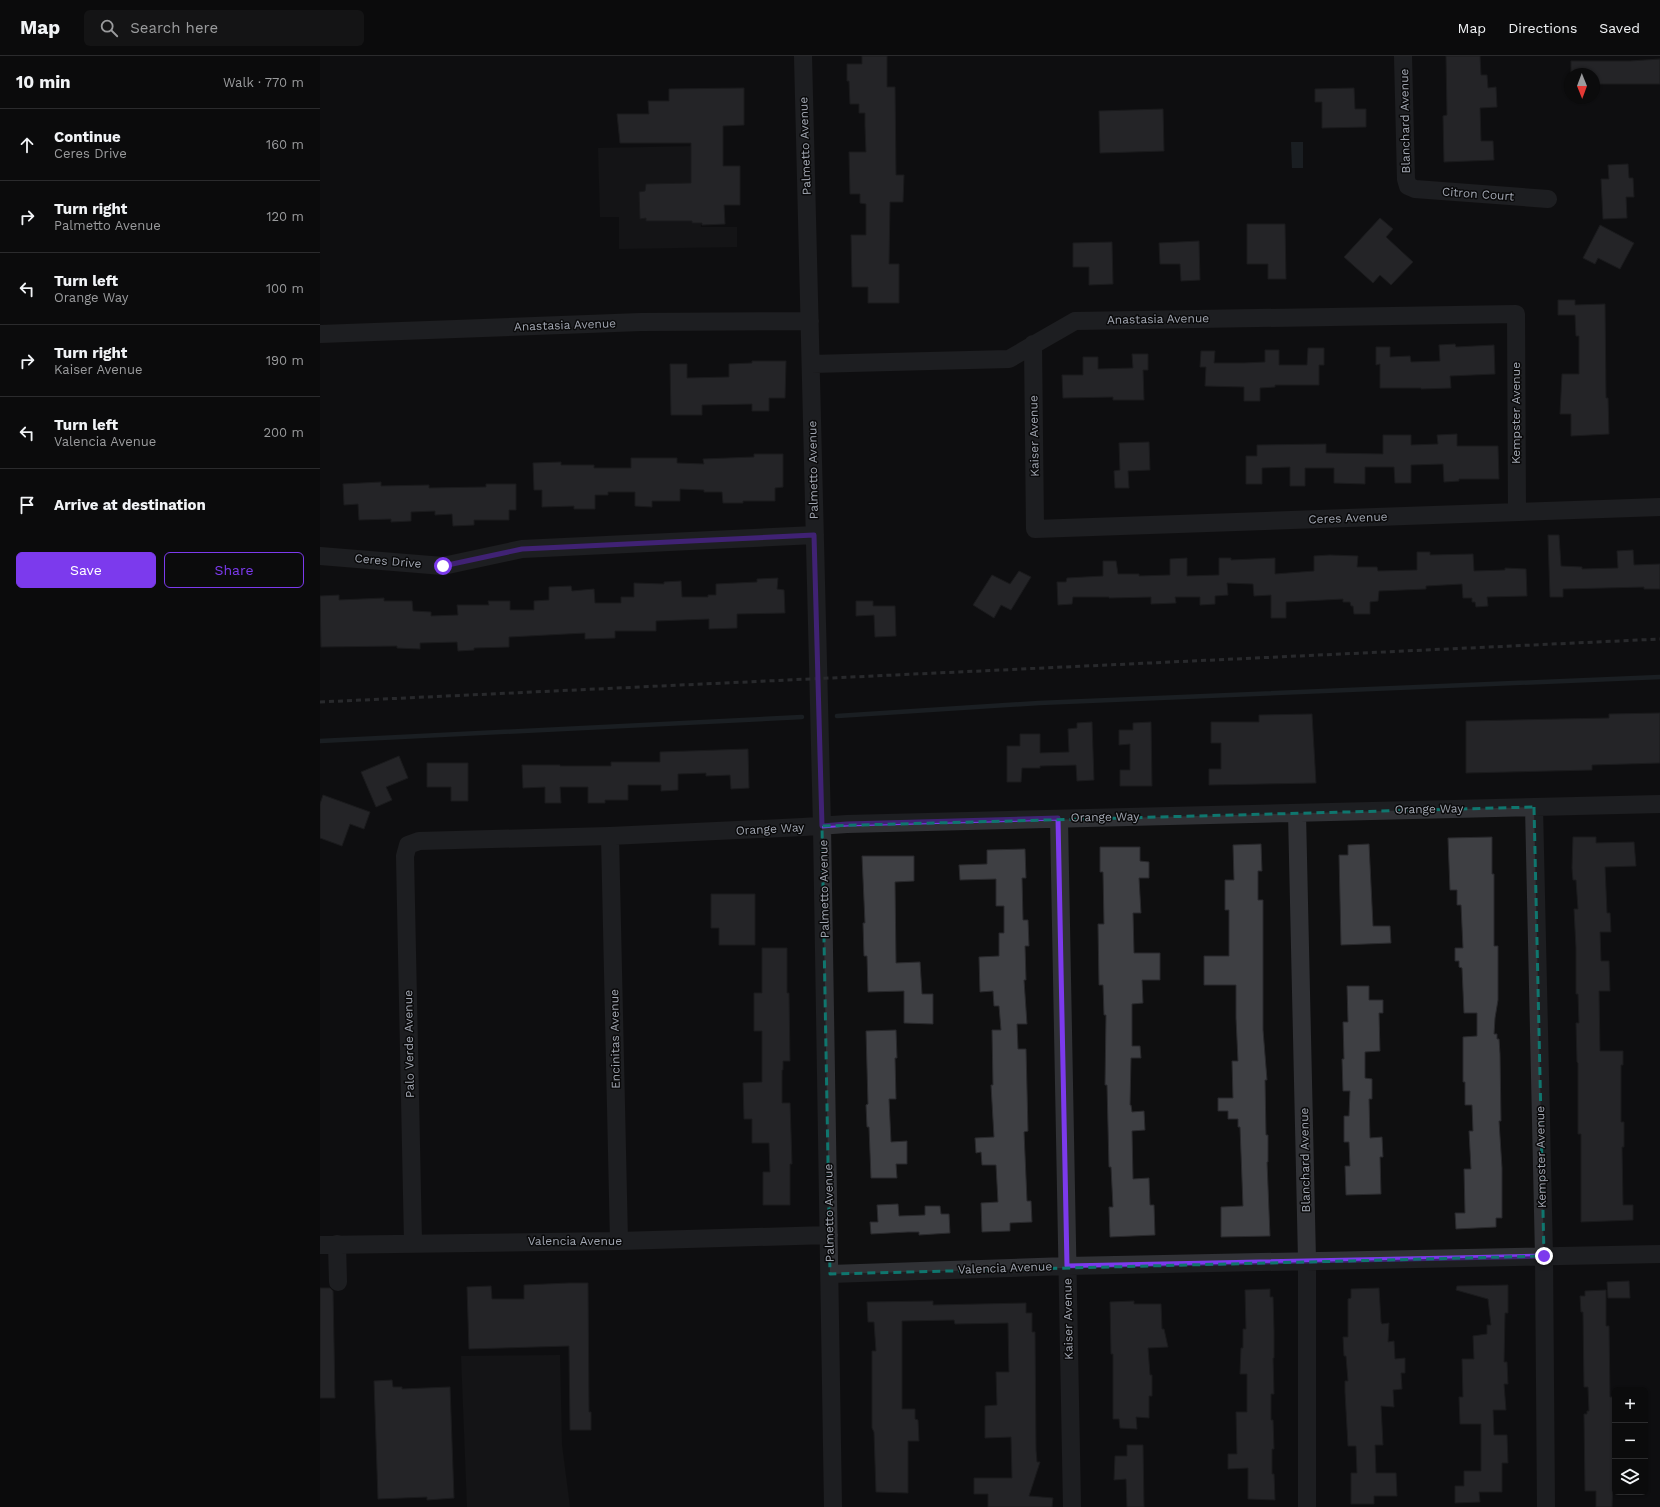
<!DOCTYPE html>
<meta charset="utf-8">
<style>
:root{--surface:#0b0b0c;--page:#141415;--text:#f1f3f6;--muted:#9a9b9d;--line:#2b2b2d;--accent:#7c3aed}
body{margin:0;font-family:"Work Sans",sans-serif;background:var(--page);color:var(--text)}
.controls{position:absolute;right:12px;bottom:12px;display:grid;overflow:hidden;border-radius:6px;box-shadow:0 1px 3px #0004}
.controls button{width:36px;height:36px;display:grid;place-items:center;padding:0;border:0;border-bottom:1px solid var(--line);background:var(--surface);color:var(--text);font:20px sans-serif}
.compass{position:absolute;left:1244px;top:12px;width:36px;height:36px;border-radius:50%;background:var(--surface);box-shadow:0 1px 3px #0004;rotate:179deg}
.stop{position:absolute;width:12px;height:12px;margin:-9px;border:3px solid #7c3aed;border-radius:50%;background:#fff}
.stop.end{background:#7c3aed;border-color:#fff;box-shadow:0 1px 4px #0008}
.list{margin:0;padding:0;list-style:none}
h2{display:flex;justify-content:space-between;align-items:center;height:52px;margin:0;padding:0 16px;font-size:17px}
h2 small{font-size:13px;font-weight:400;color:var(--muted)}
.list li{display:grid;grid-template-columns:26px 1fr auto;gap:12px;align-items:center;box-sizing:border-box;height:72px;padding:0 16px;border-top:1px solid var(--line)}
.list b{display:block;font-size:15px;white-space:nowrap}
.list p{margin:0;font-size:13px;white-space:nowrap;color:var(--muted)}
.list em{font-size:13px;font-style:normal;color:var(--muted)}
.actions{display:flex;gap:8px;padding:12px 16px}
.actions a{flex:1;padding:9px 0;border:1px solid var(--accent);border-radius:6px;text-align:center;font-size:14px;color:var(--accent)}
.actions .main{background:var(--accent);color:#fff}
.icon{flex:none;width:22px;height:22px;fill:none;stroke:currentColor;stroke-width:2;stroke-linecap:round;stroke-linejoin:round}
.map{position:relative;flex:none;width:1340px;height:1451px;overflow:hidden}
header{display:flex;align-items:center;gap:24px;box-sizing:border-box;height:56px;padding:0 20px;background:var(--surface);border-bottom:1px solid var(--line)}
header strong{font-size:19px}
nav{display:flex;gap:22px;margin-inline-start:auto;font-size:14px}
.search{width:280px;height:36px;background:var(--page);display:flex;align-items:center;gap:10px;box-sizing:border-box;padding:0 14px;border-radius:6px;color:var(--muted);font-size:15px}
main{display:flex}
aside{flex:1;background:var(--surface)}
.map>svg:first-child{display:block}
.built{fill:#1b1b1d}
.water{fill:#293238}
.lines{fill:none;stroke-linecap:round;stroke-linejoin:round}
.stream{stroke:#293238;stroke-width:4.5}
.building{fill:#3e3f43;stroke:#29292c}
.minor{stroke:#303135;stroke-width:18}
.rail{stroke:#47494e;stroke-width:3;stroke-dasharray:5 4;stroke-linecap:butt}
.route{stroke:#7c3aed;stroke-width:5}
.marked{fill:none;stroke:#0f766e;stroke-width:3;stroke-dasharray:8 5;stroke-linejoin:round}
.labels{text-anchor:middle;stroke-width:3;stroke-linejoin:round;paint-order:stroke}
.street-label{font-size:12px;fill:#a1a6b1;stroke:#0a0a0b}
</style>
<header>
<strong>Map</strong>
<div class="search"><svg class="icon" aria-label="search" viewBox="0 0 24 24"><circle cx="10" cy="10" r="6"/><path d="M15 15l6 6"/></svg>Search here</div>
<nav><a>Map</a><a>Directions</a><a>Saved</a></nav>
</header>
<main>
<aside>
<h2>10 min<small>Walk · 770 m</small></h2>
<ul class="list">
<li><svg class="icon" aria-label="ahead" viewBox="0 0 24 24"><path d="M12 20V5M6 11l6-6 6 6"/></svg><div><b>Continue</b><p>Ceres Drive</p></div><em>160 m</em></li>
<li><svg class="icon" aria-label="right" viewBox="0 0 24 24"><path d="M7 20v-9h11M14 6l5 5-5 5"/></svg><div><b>Turn right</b><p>Palmetto Avenue</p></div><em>120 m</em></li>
<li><svg class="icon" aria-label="left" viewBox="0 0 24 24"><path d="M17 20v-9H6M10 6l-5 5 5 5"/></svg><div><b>Turn left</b><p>Orange Way</p></div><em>100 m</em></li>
<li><svg class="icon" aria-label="right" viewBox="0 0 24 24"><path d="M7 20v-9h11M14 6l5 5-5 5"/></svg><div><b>Turn right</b><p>Kaiser Avenue</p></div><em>190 m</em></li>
<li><svg class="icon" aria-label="left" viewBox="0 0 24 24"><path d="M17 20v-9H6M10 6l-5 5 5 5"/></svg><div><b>Turn left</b><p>Valencia Avenue</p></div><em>200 m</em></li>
<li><svg class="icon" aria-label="arrive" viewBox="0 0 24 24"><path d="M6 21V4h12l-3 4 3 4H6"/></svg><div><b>Arrive at destination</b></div></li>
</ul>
<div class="actions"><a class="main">Save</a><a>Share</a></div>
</aside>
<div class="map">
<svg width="1340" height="1451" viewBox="0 0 1340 1451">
<rect width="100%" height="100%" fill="#0f0f10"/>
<path class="built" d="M379 90 381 171H417V191L299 193V161H280L278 92Z
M240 1299 242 1389 250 1451H147L141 1300Z"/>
<path class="water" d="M971 86H983V112H972Z"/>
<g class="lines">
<path class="stream" d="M517 660 719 647 1340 621
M0 685 482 661"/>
</g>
<path class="building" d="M542 0H567V31H575L576 119H584L583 146H570L569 208H579V247H548V231H532L531 179H546V148L540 147V138H530L529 96H546L545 70V57H539V48H530L529 25H527V8H542Z
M1126 0H1160L1161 19H1167L1168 32 1176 31 1177 51 1160 52 1161 85H1173L1174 104 1124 106 1123 60 1127 59Z
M1340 3V28H1274V18H1251V5H1310Z
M424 32V69L403 70V110H420V149H404L405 168 382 169V167H372V165H326V162L320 163 319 136 325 135 326 128 371 127V87H300L297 58H329L328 45H349V33Z
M1034 32 1035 53H1046V71L1002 72V46H995V33Z
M843 53 844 95 780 97 779 55Z
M1308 108 1309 122H1313L1314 141H1306L1307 162 1283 163 1281 123H1289L1288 109Z
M1060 162 1073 173 1066 181 1093 206 1071 229 1060 219 1053 227 1024 201Z
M927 168H965L966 223H948V208H927Z
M1280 169 1314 187 1300 213 1278 202 1275 208 1263 202Z
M879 185 880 224 861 225 860 208H840L839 187Z
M792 186 793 228 769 229V211H753V187Z
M1238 244H1255V249L1285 248 1286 342H1288L1289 378 1251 380V358H1240L1242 318H1259V280H1256L1255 259H1238Z
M1135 288 1136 291 1174 289 1175 318 1130 320 1131 332 1101 333V332H1060V308L1056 309V291H1070V301L1090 300 1091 306 1120 305 1119 289Z
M988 292H1004V309H999V329H955V331L940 332V345H924V331L885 330 886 311H880L881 295H895L894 307H924L945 306V294H959V309H987Z
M812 298H828V314H823L824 344H793V341L743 342 742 319H763V301H778V313L813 312Z
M432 305H466L465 342H449V355H432V348L382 349V359H351L350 308H367V322L409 321V308L432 307Z
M1137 378V390H1178L1179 423H1139V425L1124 426 1123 408 1091 409V427H1075L1074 411H1045V428L1014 427V412H985V430H970V411L942 412V428H926V400H937V389L1006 388V397L1063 398V379H1091V389L1118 388 1117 379Z
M829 386 830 414 808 415 809 432H795L794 415 800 414 799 387Z
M434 398H463V431L455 432V445H423V447H403L402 436H384V434L360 433V445H332V451L315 450V436H288V439H275V453H254V450L222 451V434H214L213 407 241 406V409H274V412H311V402H357V407L384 408 383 403 434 401Z
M61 426V430L109 429V432L166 431V428H196V454H189V464H154V469L133 470 132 458 115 459V455L91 456V465L71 466V463L39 464 38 448 24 449 23 428Z
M1228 479H1239L1241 510 1262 511V513L1298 512 1297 495 1313 494 1314 509 1340 508V533H1324V531L1243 533V541H1230Z
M1097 496H1110V499L1153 498 1154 515 1185 514V512L1206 513 1207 540 1167 541 1168 550 1156 551 1155 546H1152V542H1143L1142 528 1106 530V533L1059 535 1058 545 1050 546V558H1034L1033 550H1031L1030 546H1023V543L966 546V562H951V539L934 540 933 528 907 527 908 539 895 540V548L880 549V541H855L856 547 831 548V541L789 542V541H753L752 548 738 549 737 526H746L747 522 783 520V505H796L798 518H819V520L850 519V503L867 502V520L899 519V502H911V504L955 502V518L994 515V500L1010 499 1038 500 1037 511H1057L1058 515 1097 514Z
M699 515 711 521 691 554 681 549 674 562 653 549 672 519 690 528Z
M458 522 457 533 464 534 465 557 417 558V572L389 573V563L336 565V575H295V582L265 583V577L189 581V591L154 592V594L138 595 137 586 100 587V593L77 592V590L1 591 0 540 19 539V544L64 542V545H92L93 555 111 556V560L138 559 137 549H169L168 545H190V554H214V545L229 544V531L251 530 252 535 274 533 275 547H301V541H314V527L344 528V526L361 525 362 541H388V539H396V528L437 526V523Z
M536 545H553V550H575L576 580 555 581 554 559 536 560Z
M1340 657V707L1272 709V714L1146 717V665L1289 662V658Z
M992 658 996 727 889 729V713H901V687H891V666H939V659Z
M772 666 774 724 757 725 756 709 720 710V712H702L701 726H687V690H700V678H720V697L749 696 748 673 757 672V667Z
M831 666 832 730H800V714H810V688L799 689V674H813V667Z
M428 693 429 732 411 733 410 719 386 720V717L358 718V734L341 735V729H308V744H285V747H268V731H240L241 747H225V731L203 732 202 709H240V710H291V706H340V696Z
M79 700 88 722 66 731 72 744 56 751 41 716Z
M107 707H148V745H131V731H107Z
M3 739 50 756 44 773 30 768 22 790 0 782V748Z
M1172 781V818H1174V890H1178V944L1175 962 1174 978H1177V983H1179L1180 998 1181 1065H1179L1182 1112V1162H1176V1171L1136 1173 1135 1157H1145L1144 1113H1151L1149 1075H1153L1152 1049H1145V1026H1143V981L1157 980V957H1144L1142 912 1139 911V905H1135V892H1143L1141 849H1137V834H1130L1128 782Z
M1253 781H1276V787L1314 786 1316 810 1285 811 1287 857H1290L1291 876H1280L1281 905H1289L1290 935H1279L1280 995H1303V1009H1301V1066H1304V1091H1302L1303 1149H1313V1164L1261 1166V1078H1258V1007L1257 1006 1256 967H1259L1258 938H1256V892L1254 853H1258L1256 824H1253L1252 812Z
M941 788 942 815H938V844H943V974L947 1024H945L946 1079H948V1106H947L950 1180 901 1181V1151L923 1150 920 1071H918V1063H908V1055H898V1042H913L912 1005H918L916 962V929H884V900H909V854H905V824H914L913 789Z
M1049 788 1053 870H1070L1071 887 1021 889 1019 799H1028V789Z
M780 791H820V805L829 806V822H819L821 857H813L814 897H840V924H822L823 947 812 948V990H820L821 1002H811L810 1049H811L812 1056 824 1055 825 1074 812 1075 813 1123 829 1122 830 1149H834L835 1179 790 1181 789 1151H793L791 1111H789L787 1029H785L786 959H784L783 929H779L778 868H784L783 816H780Z
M705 793 706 822H702L703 864H708L709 890H705L706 924H704L707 968H697L698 993H706L708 1075 704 1076 707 1145H711L712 1166 690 1167V1175L662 1176 661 1147 678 1146 676 1109H662L661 1096 656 1097 655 1082 674 1081 671 1029H673L672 974H681L679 950H674L673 935 660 936 659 901 679 900V877H684V850H676V823L640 824 639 809 667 808V794Z
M542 800H594V825L575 826 576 907 600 906 602 938H613V968L584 967V935L548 936 547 900H544L543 867H545Z
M391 838H435V889H399V872H391Z
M442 892H467V937H469L470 1005H463V1014H462V1047H470L472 1108H470V1149H443V1116H450L449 1087H432V1063H424L423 1027 442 1026V975H434V937H442Z
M1027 930H1049V944H1063V957H1059L1060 995 1045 996V1022L1052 1023V1043H1049L1050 1082 1062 1081 1063 1101H1060L1061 1138 1026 1139 1025 1110H1030L1029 1086H1024V1060H1029L1030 1035H1023L1022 1003H1024L1023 966H1028Z
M576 974 577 1002H575L576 1043H569L571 1086 587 1085V1108H576L577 1122H551L549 1071H547L546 1049 548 1048 546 975Z
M578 1148 579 1160 605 1159V1150H620L621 1158H629L630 1177 599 1179V1176H588L551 1178 550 1166H558L557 1149Z
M1309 1225 1310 1242H1288L1287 1226Z
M249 1227H268L269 1356H271V1374H250L249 1290 149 1293 147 1231 171 1230 172 1243H204V1229Z
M1188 1229V1257H1185L1184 1306H1187L1188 1328H1184L1186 1354H1173L1174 1379H1187L1188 1407H1182V1436H1159L1160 1446 1135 1447V1430H1144V1415H1161V1368H1140L1139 1341H1143L1142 1303H1154L1153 1280 1167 1278V1269H1171L1168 1243 1136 1234 1137 1230Z
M0 1232H10L13 1235 15 1342H0Z
M1059 1232 1061 1266 1062 1268 1069 1267 1068 1286 1074 1285 1075 1303 1085 1302V1317H1081L1082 1333 1073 1334 1074 1351 1061 1350 1063 1389H1055L1056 1417H1076L1077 1440H1054V1448H1031V1417H1037L1036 1390H1028L1025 1336V1325H1028L1026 1300H1024L1023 1281H1028V1243L1031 1242V1233Z
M950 1233V1241H953L954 1275V1302H953L954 1338H951V1364H953L954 1393H952V1418H954L955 1444 928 1443V1412L908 1413V1398H917L916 1356H927V1318H920L921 1292H923V1273H926L925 1234Z
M1286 1234V1270H1289L1290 1341H1295V1368H1293V1412L1295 1411V1425H1293L1292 1451H1276V1435H1265L1264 1358H1267V1355H1269L1268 1331H1264L1263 1256H1261L1260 1240H1265V1235Z
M613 1245V1249L706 1247V1257H712V1276H715L716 1394 717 1406H720L709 1440 733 1442 732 1451H668V1438H654V1422H692L691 1381 665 1382V1350L677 1349 676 1316H689L688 1267 635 1268 634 1264 582 1265V1353H595V1363L598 1364 599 1385H588V1437L556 1436 554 1376 552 1372V1295H556L554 1266H548L547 1246Z
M814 1245V1248H841L842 1273H844L848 1291 828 1292 830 1319H832V1340H829V1362L816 1361 817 1373 800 1372 799 1363H793V1298H791L790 1246Z
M72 1324 73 1331H82V1333L130 1331 134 1442 107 1444V1441L58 1443 54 1325Z
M807 1389H823L824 1451H807L806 1423 794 1424 795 1400H807Z"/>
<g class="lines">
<path class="minor" d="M483 0 502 770 513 1451
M1083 0 1086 123 1088 130 1095 133 1228 143
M0 278 321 266 490 265
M713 288 715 473 1340 451
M491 308 689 303 755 265 1196 258 1197 456
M0 500 123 510 202 493 495 479
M1214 751 1224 1200 1226 1451
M977 757 987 1204V1451
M739 763 752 1451
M290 780 299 1185
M93 1186 85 800 88 789 99 785 290 780 483 771 527 768 1340 748
M17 1188 18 1226
M0 1189 299 1185 509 1179
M510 1218 747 1210 1340 1198"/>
<path class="rail" d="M0 646 1340 583"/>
</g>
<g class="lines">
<path class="route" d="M123 510 202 493 494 479 502 770 527 768 738 762 747 1210 1224 1200"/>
</g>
<path d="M0 0H1340V1451H0ZM1214 751 1224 1200 510 1218 502 770Z" fill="#0f0f10" fill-opacity=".55" fill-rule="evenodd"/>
<path class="marked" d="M1214 751 1224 1200 510 1218 502 770Z"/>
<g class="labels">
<g class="street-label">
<text transform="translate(1085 65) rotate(-91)" y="4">Blanchard Avenue</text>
<text transform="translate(485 90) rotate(-92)" y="4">Palmetto Avenue</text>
<text transform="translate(1158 138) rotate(4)" y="4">Citron Court</text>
<text transform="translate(838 263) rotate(-1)" y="4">Anastasia Avenue</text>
<text transform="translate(245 269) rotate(-2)" y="4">Anastasia Avenue</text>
<text transform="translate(1196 357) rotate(-90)" y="4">Kempster Avenue</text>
<text transform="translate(714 380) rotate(-91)" y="4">Kaiser Avenue</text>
<text transform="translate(493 414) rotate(-91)" y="4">Palmetto Avenue</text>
<text transform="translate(1028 462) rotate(-2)" y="4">Ceres Avenue</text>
<text transform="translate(68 505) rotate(5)" y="4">Ceres Drive</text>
<text transform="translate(1109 753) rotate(-1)" y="4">Orange Way</text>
<text transform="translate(785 761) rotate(-1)" y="4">Orange Way</text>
<text transform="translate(450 773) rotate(-3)" y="4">Orange Way</text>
<text transform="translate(504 833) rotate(-91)" y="4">Palmetto Avenue</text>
<text transform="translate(295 983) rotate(-91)" y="4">Encinitas Avenue</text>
<text transform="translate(89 988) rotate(-91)" y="4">Palo Verde Avenue</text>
<text transform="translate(1221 1101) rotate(-91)" y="4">Kempster Avenue</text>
<text transform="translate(985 1104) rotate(-91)" y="4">Blanchard Avenue</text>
<text transform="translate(509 1157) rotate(-91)" y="4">Palmetto Avenue</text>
<text x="255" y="1189">Valencia Avenue</text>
<text transform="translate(685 1212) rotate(-2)" y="4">Valencia Avenue</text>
<text transform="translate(748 1263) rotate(-91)" y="4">Kaiser Avenue</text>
</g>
</g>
</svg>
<div class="controls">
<button>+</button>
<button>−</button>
<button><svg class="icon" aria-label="layers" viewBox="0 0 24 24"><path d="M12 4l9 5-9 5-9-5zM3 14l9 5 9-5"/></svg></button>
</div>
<svg class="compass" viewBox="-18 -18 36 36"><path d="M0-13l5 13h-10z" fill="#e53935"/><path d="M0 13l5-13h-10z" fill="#9a9b9d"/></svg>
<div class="stop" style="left:123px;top:510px"></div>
<div class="stop end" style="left:1224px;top:1200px"></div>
</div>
</main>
